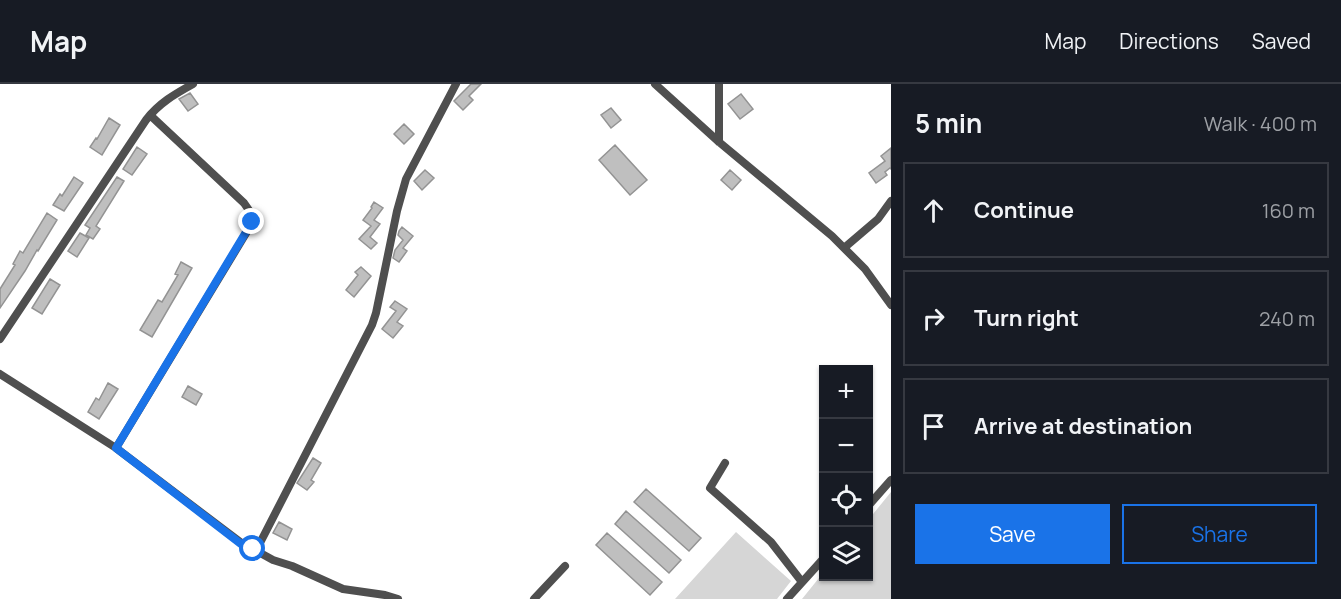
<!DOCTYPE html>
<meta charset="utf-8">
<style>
:root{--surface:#171b24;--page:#242831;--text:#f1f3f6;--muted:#9ea1a6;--line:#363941;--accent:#1a73e8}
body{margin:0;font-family:Manrope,sans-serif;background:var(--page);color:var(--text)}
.controls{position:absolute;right:18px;bottom:18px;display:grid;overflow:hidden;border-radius:0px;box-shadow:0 2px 4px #0004}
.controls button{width:54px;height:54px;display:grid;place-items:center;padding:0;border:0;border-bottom:2px solid var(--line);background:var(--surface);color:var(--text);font:30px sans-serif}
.stop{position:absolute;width:18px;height:18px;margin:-14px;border:4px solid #1a73e8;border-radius:50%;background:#fff}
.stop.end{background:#1a73e8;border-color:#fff;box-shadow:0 2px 6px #0008}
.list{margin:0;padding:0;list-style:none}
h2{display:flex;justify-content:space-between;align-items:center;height:78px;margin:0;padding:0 24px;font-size:26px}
h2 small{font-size:20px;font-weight:400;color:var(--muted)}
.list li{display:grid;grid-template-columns:39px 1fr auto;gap:18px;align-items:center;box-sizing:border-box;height:96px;margin:0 12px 12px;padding:0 12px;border:2px solid var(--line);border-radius:0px}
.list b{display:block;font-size:22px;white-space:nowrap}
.list em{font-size:20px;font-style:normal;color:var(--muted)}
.actions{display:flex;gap:12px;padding:18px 24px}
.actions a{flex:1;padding:14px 0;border:2px solid var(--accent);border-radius:0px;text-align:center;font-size:21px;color:var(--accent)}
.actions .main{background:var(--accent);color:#fff}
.icon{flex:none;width:33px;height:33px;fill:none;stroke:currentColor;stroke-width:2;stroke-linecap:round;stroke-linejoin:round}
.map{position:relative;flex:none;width:891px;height:515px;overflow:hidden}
header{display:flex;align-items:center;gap:36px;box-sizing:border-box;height:84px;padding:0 30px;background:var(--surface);border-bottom:2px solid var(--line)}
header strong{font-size:28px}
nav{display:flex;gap:33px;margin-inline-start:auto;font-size:21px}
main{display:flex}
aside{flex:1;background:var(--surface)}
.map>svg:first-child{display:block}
.green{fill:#d6d6d6}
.building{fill:#bfbfbf;stroke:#939393;stroke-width:1.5}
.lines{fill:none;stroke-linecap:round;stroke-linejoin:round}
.minor{stroke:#4f4f4f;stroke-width:8}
.route{stroke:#1a73e8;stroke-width:8}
</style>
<header>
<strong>Map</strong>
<nav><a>Map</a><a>Directions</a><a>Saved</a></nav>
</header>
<main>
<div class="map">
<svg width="891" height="515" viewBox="0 0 891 515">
<rect width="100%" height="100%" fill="#fff"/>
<path class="green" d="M891 408V515H802L823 489 824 492H868L869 435Z
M736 448 791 497 777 515H675Z"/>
<path class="building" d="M471 0H481L469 12 473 16 463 26 454 17Z
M190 9 198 20 188 27 179 15Z
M741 10 753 25 740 35 728 20Z
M611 24 621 36 611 44 601 31Z
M109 34 120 41 102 71 90 63 96 54 97 55Z
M404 40 414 50 404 60 394 50Z
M615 61 647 96 630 111 599 76Z
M137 63 147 70 132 91 123 85Z
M891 64V85L890 84 885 88 887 91 876 99 869 89 885 77 881 72Z
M425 86 434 94 422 106 414 97Z
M730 86 741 96 732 106 721 96Z
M74 93 83 99 64 127 53 121 60 110 62 112Z
M117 93 124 97 96 142 100 145 93 155 86 151 90 144 85 141Z
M374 118 383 124 374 136 380 140 370 153 377 159 371 165 359 155 371 142 363 136 372 124 371 123Z
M47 129 57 136 38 167 37 166 25 187 0 224V205L15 181 13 180 20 167 23 169Z
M402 143 413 152 403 164 407 167 399 178 393 174 395 166 403 156 398 151 399 147Z
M80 149 89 154 77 173 68 167Z
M181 178 192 184 152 253 140 246 158 216 162 218 178 191 175 190Z
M361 183 371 192 354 213 346 206 358 191 355 188Z
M50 195 60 201 42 230 32 224Z
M395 217 407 225 397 238 403 242 393 254 382 245 396 227 390 223Z
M108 299 118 305 99 335 88 328 96 314 99 316Z
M188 302 202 310 196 321 182 313Z
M313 374 321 379 311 396 314 398 307 406 297 399Z
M646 405 701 454 689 467 634 418Z
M626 427 681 476 669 489 615 440Z
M279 438 292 445 287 456 273 449Z
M607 449 662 498 650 511 596 461Z"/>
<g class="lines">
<path class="minor" d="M655 0 719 58 832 152 865 185 891 221
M719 0V58
M844 164 878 135 891 117
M0 255 146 36C159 19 175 10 193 0
M0 290 116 364 248 464 253 465 273 476 292 482 343 505 385 511 398 515
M116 364 248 146 252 138 253 132 244 119 150 31
M725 379 710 404 771 458 802 498
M868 422 891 396
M253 465 258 462 261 457 372 241 376 229 397 127 406 95 456 0
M534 515 565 482
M787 515 824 474"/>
</g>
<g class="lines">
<path class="route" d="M252 138 116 364 241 460 248 465H253"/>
</g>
</svg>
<div class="controls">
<button>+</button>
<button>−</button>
<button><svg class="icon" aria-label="locate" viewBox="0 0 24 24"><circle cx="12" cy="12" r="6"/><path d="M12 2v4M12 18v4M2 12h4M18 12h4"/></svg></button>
<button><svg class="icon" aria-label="layers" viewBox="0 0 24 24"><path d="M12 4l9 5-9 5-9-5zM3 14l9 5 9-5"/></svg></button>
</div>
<div class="stop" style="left:253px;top:465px"></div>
<div class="stop end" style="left:252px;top:138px"></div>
</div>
<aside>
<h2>5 min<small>Walk · 400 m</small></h2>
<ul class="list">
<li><svg class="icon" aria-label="ahead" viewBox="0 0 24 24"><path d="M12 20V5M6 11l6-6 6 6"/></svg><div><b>Continue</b></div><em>160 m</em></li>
<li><svg class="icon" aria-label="right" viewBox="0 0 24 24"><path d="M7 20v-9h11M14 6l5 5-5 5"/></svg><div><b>Turn right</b></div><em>240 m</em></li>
<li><svg class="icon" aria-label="arrive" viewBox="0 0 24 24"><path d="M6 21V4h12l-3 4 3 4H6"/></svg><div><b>Arrive at destination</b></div></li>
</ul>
<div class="actions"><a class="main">Save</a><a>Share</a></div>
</aside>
</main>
